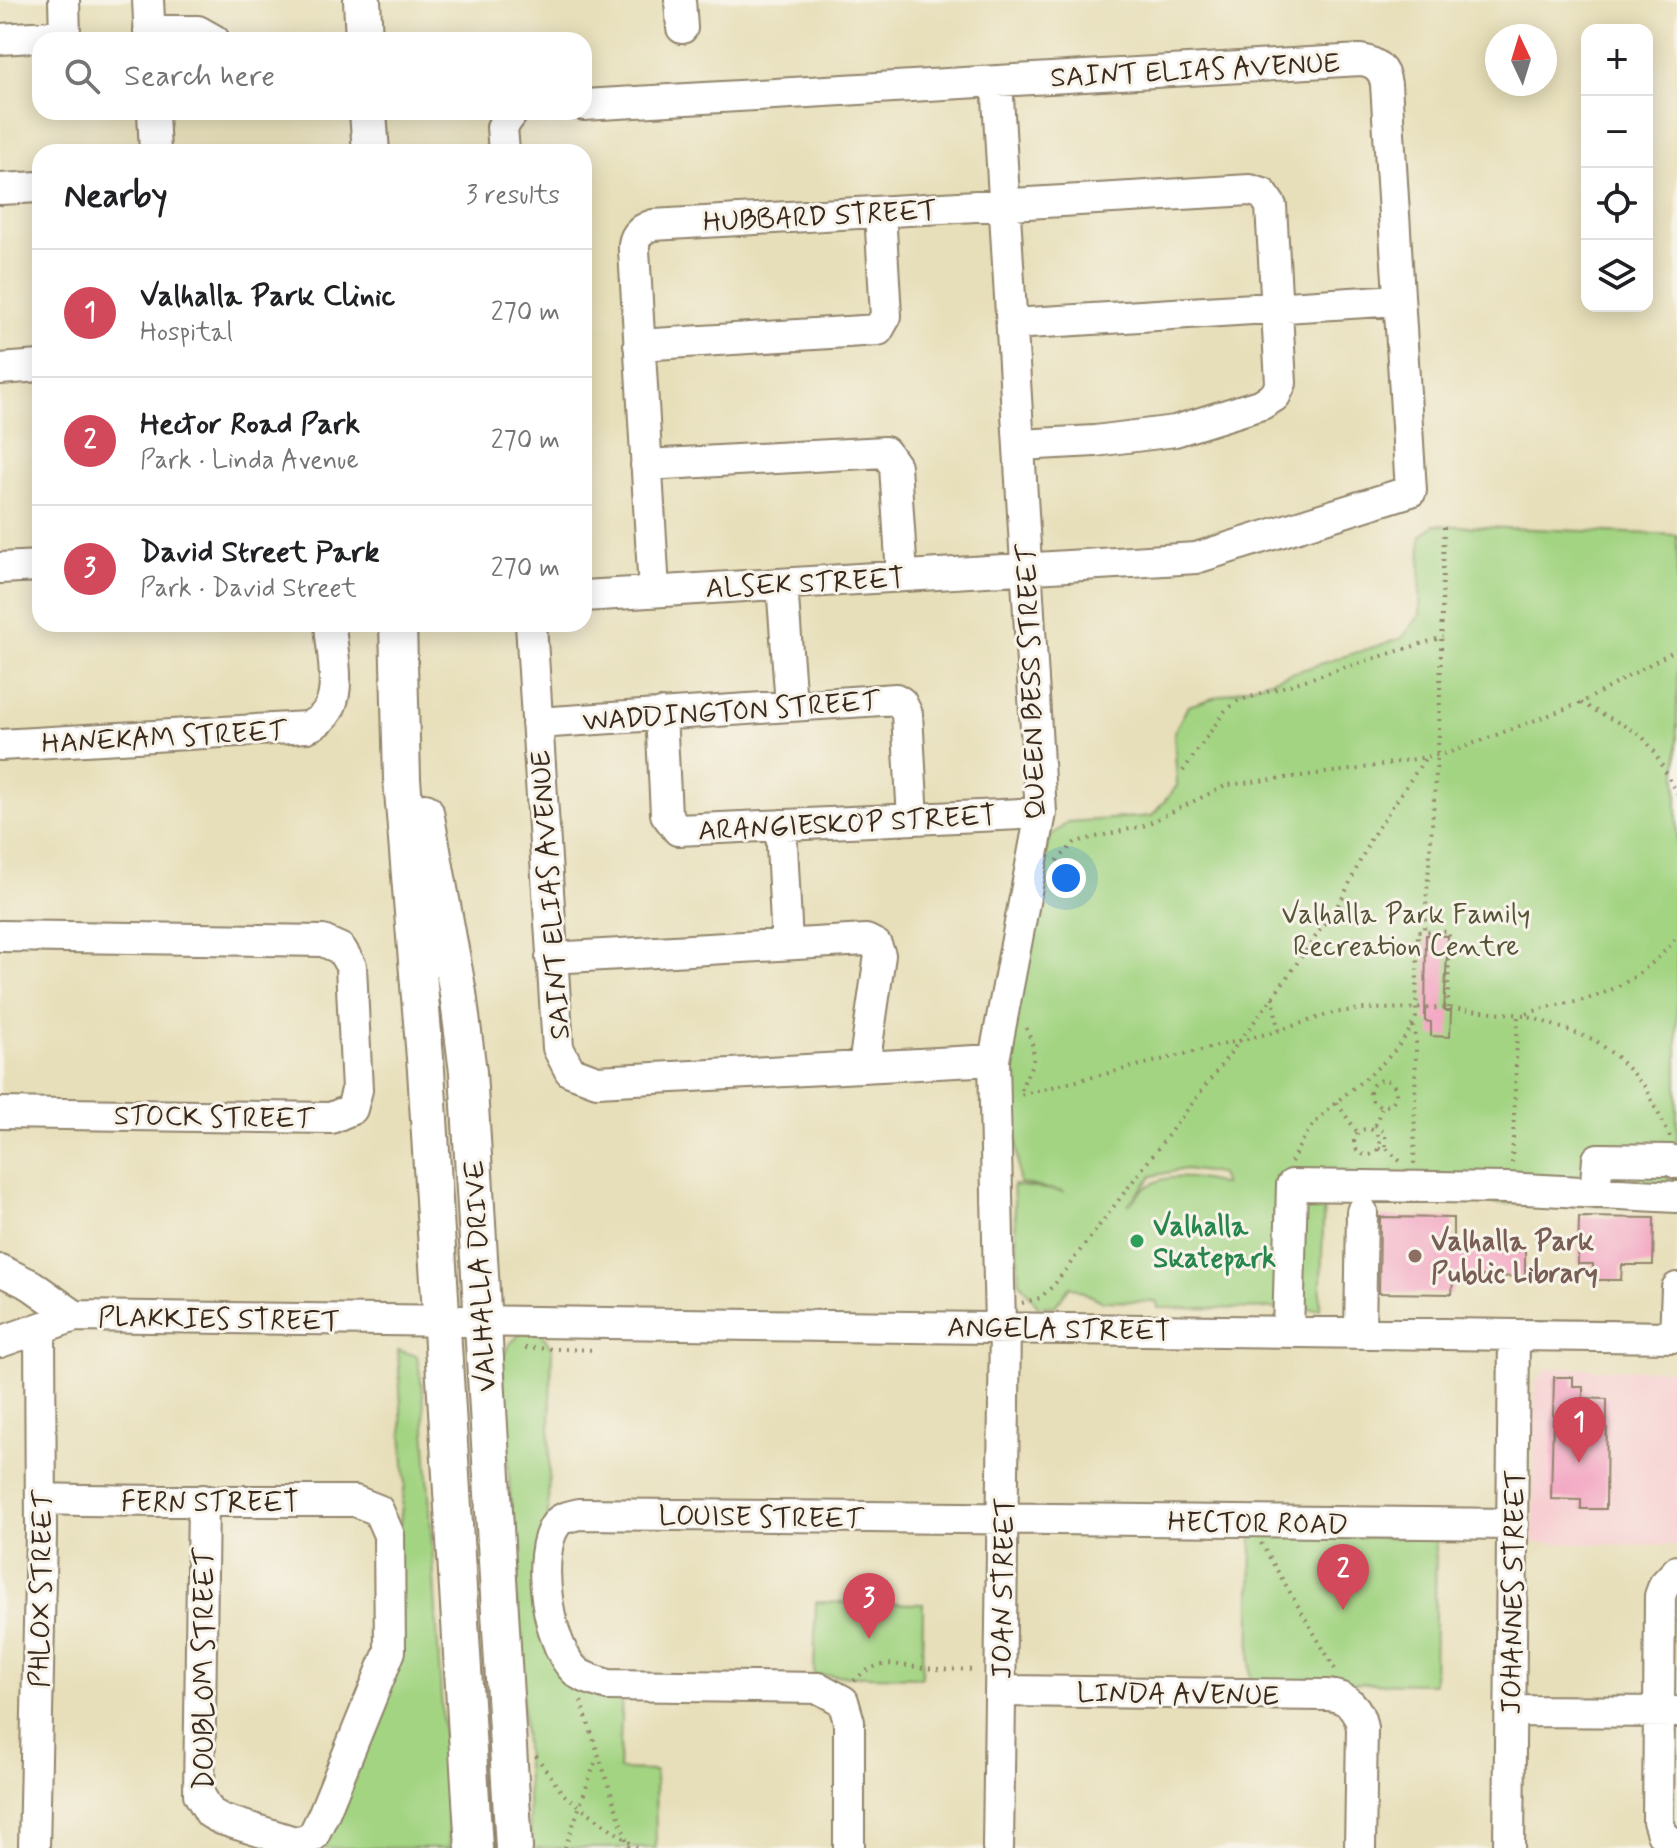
<!DOCTYPE html>
<meta charset="utf-8">
<style>
:root{--surface:#fff;--page:#f2f2f2;--text:#202124;--muted:#757577;--line:#e0e0e0;--accent:#d1495b}
body{margin:0;font-family:Mynerve,sans-serif;background:var(--page);color:var(--text)}
.controls{position:absolute;right:24px;top:24px;display:grid;overflow:hidden;border-radius:16px;box-shadow:0 4px 20px #0003}
.controls button{width:72px;height:72px;display:grid;place-items:center;padding:0;border:0;border-bottom:2px solid var(--line);background:var(--surface);color:var(--text);font:40px sans-serif}
.compass{position:absolute;left:1485px;top:24px;width:72px;height:72px;border-radius:50%;background:var(--surface);box-shadow:0 4px 20px #0003;rotate:356deg}
.you{position:absolute;left:1066px;top:878px;width:28px;height:28px;margin:-20px;border:6px solid #fff;border-radius:50%;background:#1a73e8;box-shadow:0 0 0 12px #1a73e833}
.badge{display:grid;place-items:center;width:52px;height:52px;border-radius:50%;background:var(--accent);color:#fff;font-size:26px;font-weight:700}
.pin{position:absolute;translate:-50% -66px;filter:drop-shadow(0 2px 4px #0008)}
.pin::after{content:'';position:absolute;top:42px;width:28px;height:24px;background:inherit;clip-path:polygon(0 0,100% 0,50% 100%)}
.list{margin:0;padding:0;list-style:none}
h2{display:flex;justify-content:space-between;align-items:center;height:104px;margin:0;padding:0 32px;font-size:34px}
h2 small{font-size:26px;font-weight:400;color:var(--muted)}
.list li{display:grid;grid-template-columns:52px 1fr auto;gap:24px;align-items:center;box-sizing:border-box;height:128px;padding:0 32px;border-top:2px solid var(--line)}
.list b{display:block;font-size:30px;white-space:nowrap}
.list p{margin:0;font-size:26px;white-space:nowrap;color:var(--muted)}
.list em{font-size:26px;font-style:normal;color:var(--muted)}
.icon{flex:none;width:44px;height:44px;fill:none;stroke:currentColor;stroke-width:2;stroke-linecap:round;stroke-linejoin:round}
.map{position:relative;flex:none;width:1677px;height:1848px;overflow:hidden}
.search{position:absolute;background:var(--surface);box-shadow:0 4px 20px #0003;left:32px;top:32px;width:560px;height:88px;display:flex;align-items:center;gap:20px;box-sizing:border-box;padding:0 28px;border-radius:24px;color:var(--muted);font-size:30px}
.panel{position:absolute;background:var(--surface);box-shadow:0 4px 20px #0003;left:32px;top:144px;width:560px;height:488px;border-radius:24px}
.map>svg:first-child{display:block}
.built{fill:#f7cfd2}
.green{fill:#a3d482;stroke:#6f7f50;stroke-width:2;fill-rule:evenodd}
.building{fill:#f3a0c0}
.lines{fill:none;stroke-linecap:round;stroke-linejoin:round}
.minor-casing{stroke:#91846c;stroke-width:34}
.major-casing{stroke:#91846c;stroke-width:40}
.path{stroke:#91846c;stroke-width:4;stroke-dasharray:2 6;stroke-linecap:butt}
.minor{stroke:#fff;stroke-width:30}
.major{stroke:#fff;stroke-width:36}
.leisure-dot{fill:#2e9e5b;stroke:#f7f3e8;stroke-width:3}
.education-dot{fill:#8d6e63;stroke:#f7f3e8;stroke-width:3}
.labels{text-anchor:middle;stroke-width:6;stroke-linejoin:round;paint-order:stroke}
.street-label{font-size:28px;fill:#3b2a1e;stroke:#f7f3e8}
.park-label{font-size:28px;fill:#555437;stroke:#f7f3e8}
.leisure-label{font-size:28px;font-weight:bold;fill:#27864d;stroke:#f7f3e8;text-anchor:start}
.education-label{font-size:28px;font-weight:bold;fill:#785e54;stroke:#f7f3e8;text-anchor:start}
</style>
<div class="map">
<svg width="1677" height="1848" viewBox="0 0 1677 1848">
<rect width="100%" height="100%" fill="#f7f3e8"/>
<filter id="ink" filterUnits="userSpaceOnUse"><feTurbulence type="fractalNoise" baseFrequency=".0125" numOctaves="2"/><feDisplacementMap in="SourceGraphic" scale="16" xChannelSelector="R" yChannelSelector="G"/><feConvolveMatrix kernelMatrix="1 2 1 2 8 2 1 2 1" color-interpolation-filters="sRGB"/></filter>
<filter id="wash" filterUnits="userSpaceOnUse"><feTurbulence type="fractalNoise" baseFrequency=".006" numOctaves="4" result="noise"/><feDisplacementMap in="SourceGraphic" scale="32" xChannelSelector="R" yChannelSelector="G"/><feGaussianBlur stdDeviation="1.8" result="paint"/><feColorMatrix in="noise" values="0 0 0 0 0 0 0 0 0 0 0 0 0 0 0 0 0 1.4 0 .05"/><feComposite in="paint" operator="in"/></filter>
<g filter="url(#wash)">
<rect width="100%" height="100%" fill="#e7dfb9"/>
<path class="built" d="M1549 1368 1677 1370V1545L1533 1543 1535 1383Z"/>
<path class="green" d="M1434 525 1677 535V1155L1670 1156 1669 1185 1660 1207 1324 1199 1320 1309 1158 1308 1157 1302 1102 1301 1070 1286 1055 1306H1038L1019 1281 1013 1185 1065 1192 1019 1183 1014 1102 1006 1098 1013 1020 1049 838 1068 822 1152 816 1177 786 1174 732 1188 706 1402 638 1420 615 1421 536ZM1185 1169 1220 1174 1224 1185C1201 1178 1163 1170 1142 1191 1137 1195 1134 1200 1128 1205L1152 1176Z
M522 1332 542 1334 552 1349 545 1628 622 1691 619 1770 655 1771 656 1848H531L502 1360 508 1346Z
M398 1350 417 1356 423 1392 450 1848H317L398 1660 396 1552 405 1484Z
M1252 1535 1436 1538 1434 1684 1250 1682Z
M816 1602 923 1604 922 1677 814 1675Z"/>
<g id="blocks">
<path class="building" d="M1426 935 1448 936 1444 1011H1451L1450 1037 1431 1036V1022L1425 1021Z
M1380 1217 1453 1218V1250L1525 1251V1277L1482 1276 1481 1282H1453L1452 1294 1379 1293Z
M1579 1217 1654 1218 1653 1265H1622L1621 1280H1593V1264H1578Z
M1554 1377H1573V1386H1583V1398L1607 1399 1606 1509H1581V1500L1551 1499Z"/>
</g>
</g>
<g filter="url(#ink)">
<use href="#blocks" fill-opacity="0" stroke="#91846c" stroke-width="2"/>
<g class="lines">
<g class="minor-casing">
<path id="minor" d="M148 0 150 40
M680 0 682 28
M149 31H198L214 40
M0 39 65 35 64 0
M997 81 1041 813 994 1060 1000 1327
M584 105 1361 60C1376 62 1384 70 1386 84L1411 491 1196 558 584 596
M153 112 155 152
M504 152 502 127 513 112
M0 189 40 187
M1012 324 1399 300
M639 345 878 330 886 316 880 212
M0 369 40 366
M646 465 885 452 895 466 902 576
M0 568 40 566
M782 584 791 705
M654 591 634 250C633 237 640 229 653 225L1250 190 1263 194 1271 206 1281 383 1275 396 1262 404 1175 431 1095 441 1019 445
M531 624 558 1048 570 1071 597 1081 994 1060
M661 714 666 814 678 830 1041 813
M537 723 896 699 901 702 907 714 913 819
M0 745 307 727C349 711 332 661 330 624
M781 825 787 944
M0 936 323 941 341 949 351 966 357 1090 352 1109 331 1118 0 1113
M551 958 866 940 876 945 880 955 864 1066
M1595 1193 1598 1159 1670 1160 1677 1163
M0 1270 31 1285 75 1316
M1288 1332 1292 1185 1506 1188 1677 1197
M1360 1333 1362 1212
M1675 1337 1677 1288
M0 1342 75 1316 1677 1337
M41 1499C145 1502 250 1501 355 1501L378 1510 389 1535 390 1651 324 1813 313 1836 298 1843 221 1819 210 1813 199 1794 203 1500
M1677 1571 1664 1585 1660 1596 1658 1821 1662 1834 1677 1847
M1000 1691 1327 1695C1347 1696 1359 1708 1362 1728L1360 1848
M1510 1711 1676 1712
M34 1848 41 1534 40 1330
M849 1848V1722L843 1701 819 1688 608 1685C599 1682 587 1679 579 1674 548 1652 533 1552 557 1523 562 1517 572 1516 579 1514L1513 1524
M998 1848 1005 1327
M1509 1848 1514 1335"/>
</g>
<g class="major-casing">
<path id="major" d="M362 0 364 40
M368 112 371 152
M398 624 402 779 426 1070 474 1848
M425 812 458 993 468 1072 514 1848"/>
</g>
<path class="path" d="M1444 527 1439 733 1424 931 1449 932 1448 1008
M1581 703 1640 734 1654 751 1677 793
M1183 771 1225 711 1238 701 1443 637
M1057 861 1075 842 1143 826 1227 785 1358 769 1448 753 1581 703 1677 649
M1273 997 1278 1030
M1527 1014C1543 1007 1558 1005 1575 1002 1616 993 1652 969 1677 937
M1413 1026 1416 1042 1414 1165
M1026 1028C1043 1066 1027 1063 1020 1095L1274 1032 1333 1013 1361 1009 1448 1008 1525 1015 1595 1040 1618 1058 1646 1088 1670 1137
M1370 1093a13 13 0 1 1 26 0a13 13 0 1 1-26 0Z
M1337 1103 1357 1132
M1375 1125 1385 1133 1386 1148
M1375 1125 1382 1107
M1354 1142a13 13 0 1 1 26 0a13 13 0 1 1-26 0Z
M1379 1149 1386 1148 1402 1163
M1291 1162C1298 1148 1306 1132 1318 1120 1351 1084 1396 1064 1416 1017L1418 931H1424
M1512 1163 1518 1015
M1022 1303 1040 1298 1054 1285 1273 997 1342 899 1371 838 1426 757
M525 1348 597 1350
M1261 1543 1338 1674
M854 1681C878 1656 898 1666 925 1668 942 1670 959 1669 976 1670
M581 1701 629 1848
M536 1756 563 1794 637 1848
M565 1848 597 1757"/>
<use href="#minor" class="minor"/>
<use href="#major" class="major"/>
</g>
</g>
<circle class="leisure-dot" cx="1137" cy="1241" r="8"/>
<circle class="education-dot" cx="1415" cy="1256" r="8"/>
<g class="labels">
<g class="street-label">
<text transform="translate(1195 69) rotate(-3)" y="10">SAINT ELIAS AVENUE</text>
<text transform="translate(820 215) rotate(-3)" y="10">HUBBARD STREET</text>
<text transform="translate(805 582) rotate(-3)" y="10">ALSEK STREET</text>
<text transform="translate(1030 682) rotate(-92)" y="10">QUEEN BESS STREET</text>
<text transform="translate(731 710) rotate(-4)" y="10">WADDINGTON STREET</text>
<text transform="translate(164 736) rotate(-3)" y="10">HANEKAM STREET</text>
<text transform="translate(847 822) rotate(-3)" y="10">ARANGIESKOP STREET</text>
<text transform="translate(549 895) rotate(-94)" y="10">SAINT ELIAS AVENUE</text>
<text transform="translate(214 1116) rotate(1)" y="10">STOCK STREET</text>
<text transform="translate(479 1276) rotate(-93)" y="10">VALHALLA DRIVE</text>
<text transform="translate(219 1318) rotate(1)" y="10">PLAKKIES STREET</text>
<text transform="translate(1059 1328) rotate(1)" y="10">ANGELA STREET</text>
<text x="210" y="1511">FERN STREET</text>
<text transform="translate(761 1516) rotate(1)" y="10">LOUISE STREET</text>
<text transform="translate(1258 1522) rotate(1)" y="10">HECTOR ROAD</text>
<text transform="translate(1002 1588) rotate(-89)" y="10">JOAN STREET</text>
<text transform="translate(40 1589) rotate(-89)" y="10">PHLOX STREET</text>
<text transform="translate(1512 1592) rotate(-89)" y="10">JOHANNES STREET</text>
<text transform="translate(203 1669) rotate(-90)" y="10">DOUBLOM STREET</text>
<text transform="translate(1178 1693) rotate(1)" y="10">LINDA AVENUE</text>
</g>
<g class="park-label">
<text x="1406" y="923">Valhalla Park Family<tspan x="1406" dy="32">Recreation Centre</tspan></text>
</g>
<g class="leisure-label">
<text x="1153" y="1235">Valhalla<tspan x="1153" dy="32">Skatepark</tspan></text>
</g>
<g class="education-label">
<text x="1431" y="1250">Valhalla Park<tspan x="1431" dy="32">Public Library</tspan></text>
</g>
</g>
</svg>
<div class="controls">
<button>+</button>
<button>−</button>
<button><svg class="icon" aria-label="locate" viewBox="0 0 24 24"><circle cx="12" cy="12" r="6"/><path d="M12 2v4M12 18v4M2 12h4M18 12h4"/></svg></button>
<button><svg class="icon" aria-label="layers" viewBox="0 0 24 24"><path d="M12 4l9 5-9 5-9-5zM3 14l9 5 9-5"/></svg></button>
</div>
<svg class="compass" viewBox="-18 -18 36 36"><path d="M0-13l5 13h-10z" fill="#e53935"/><path d="M0 13l5-13h-10z" fill="#757577"/></svg>
<div class="you"></div>
<div class="pin badge" style="left:1579px;top:1463px">1</div>
<div class="pin badge" style="left:1343px;top:1610px">2</div>
<div class="pin badge" style="left:869px;top:1639px">3</div>
<div class="search"><svg class="icon" aria-label="search" viewBox="0 0 24 24"><circle cx="10" cy="10" r="6"/><path d="M15 15l6 6"/></svg>Search here</div>
<section class="panel">
<h2>Nearby<small>3 results</small></h2>
<ul class="list">
<li><span class="badge">1</span><div><b>Valhalla Park Clinic</b><p>Hospital</p></div><em>270 m</em></li>
<li><span class="badge">2</span><div><b>Hector Road Park</b><p>Park · Linda Avenue</p></div><em>270 m</em></li>
<li><span class="badge">3</span><div><b>David Street Park</b><p>Park · David Street</p></div><em>270 m</em></li>
</ul>
</section>
</div>
